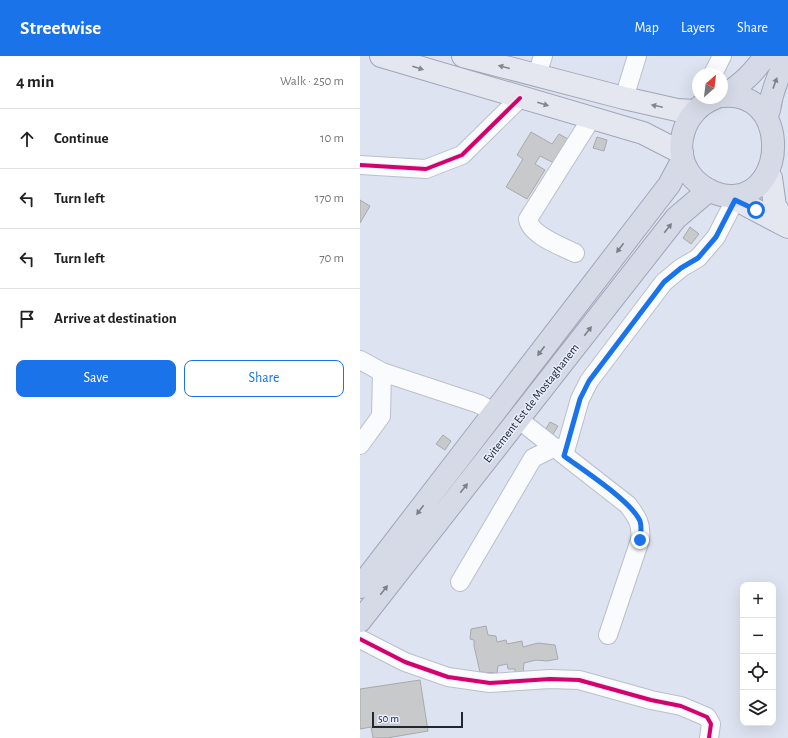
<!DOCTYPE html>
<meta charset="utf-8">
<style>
:root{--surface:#fff;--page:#f2f2f2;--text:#222;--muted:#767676;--line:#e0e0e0;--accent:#1a73e8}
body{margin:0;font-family:"Alegreya Sans",sans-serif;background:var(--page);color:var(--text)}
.controls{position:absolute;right:12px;bottom:12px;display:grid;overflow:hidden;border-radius:8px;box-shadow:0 4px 16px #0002}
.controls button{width:36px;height:36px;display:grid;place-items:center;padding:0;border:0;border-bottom:1px solid var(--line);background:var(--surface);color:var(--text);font:20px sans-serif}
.compass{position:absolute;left:332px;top:12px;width:36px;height:36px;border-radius:50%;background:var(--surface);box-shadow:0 4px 16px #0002;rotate:28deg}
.scale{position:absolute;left:12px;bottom:10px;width:91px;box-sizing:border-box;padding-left:4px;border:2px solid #22262f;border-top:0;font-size:11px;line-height:14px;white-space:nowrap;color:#22262f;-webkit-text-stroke:3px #e7edfd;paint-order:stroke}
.stop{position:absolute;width:12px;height:12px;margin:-9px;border:3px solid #1a73e8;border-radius:50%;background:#fff}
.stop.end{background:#1a73e8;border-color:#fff;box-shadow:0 1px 4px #0008}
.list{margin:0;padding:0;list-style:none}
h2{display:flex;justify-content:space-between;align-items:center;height:52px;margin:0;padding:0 16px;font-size:17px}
h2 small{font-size:13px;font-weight:400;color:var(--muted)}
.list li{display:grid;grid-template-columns:26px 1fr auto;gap:12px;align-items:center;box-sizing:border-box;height:60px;padding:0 16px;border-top:1px solid var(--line)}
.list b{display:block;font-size:15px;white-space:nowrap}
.list em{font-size:13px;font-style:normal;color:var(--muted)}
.actions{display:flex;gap:8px;padding:12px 16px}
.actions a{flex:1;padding:9px 0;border:1px solid var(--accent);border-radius:8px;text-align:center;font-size:14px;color:var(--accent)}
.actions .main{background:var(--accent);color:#fff}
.icon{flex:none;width:22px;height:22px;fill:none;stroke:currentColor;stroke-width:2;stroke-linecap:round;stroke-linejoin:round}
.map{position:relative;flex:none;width:428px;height:682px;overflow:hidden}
header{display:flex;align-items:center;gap:24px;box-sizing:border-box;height:56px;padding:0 20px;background:var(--accent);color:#fff}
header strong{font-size:19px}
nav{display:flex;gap:22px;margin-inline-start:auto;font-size:14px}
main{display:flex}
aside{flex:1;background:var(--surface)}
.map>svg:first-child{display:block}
.building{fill:#c8c9ca;stroke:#a8a9aa}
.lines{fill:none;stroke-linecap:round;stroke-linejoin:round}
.minor-casing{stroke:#bbbfcb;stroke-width:20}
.major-casing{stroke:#a0a6b8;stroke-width:24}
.highway-casing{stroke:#a0a6b8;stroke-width:24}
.minor{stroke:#fafbfd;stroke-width:18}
.major{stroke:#e4e7f0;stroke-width:22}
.highway{stroke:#d6dae7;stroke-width:22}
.cycleway-casing{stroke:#e7edfd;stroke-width:6}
.cycleway{stroke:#d6006c;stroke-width:4}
.oneway{fill:#838690}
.oneway2{fill:#7c808b}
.route{stroke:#1a73e8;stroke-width:5}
.labels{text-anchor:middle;stroke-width:3;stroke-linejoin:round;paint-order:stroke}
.street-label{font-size:12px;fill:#22262f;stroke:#e7edfd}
</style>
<header>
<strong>Streetwise</strong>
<nav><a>Map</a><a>Layers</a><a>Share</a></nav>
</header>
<main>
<aside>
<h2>4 min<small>Walk · 250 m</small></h2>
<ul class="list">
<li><svg class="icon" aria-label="ahead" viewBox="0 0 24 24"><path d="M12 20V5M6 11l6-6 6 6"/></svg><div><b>Continue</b></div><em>10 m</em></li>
<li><svg class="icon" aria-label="left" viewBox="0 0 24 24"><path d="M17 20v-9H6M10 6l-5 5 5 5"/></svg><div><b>Turn left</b></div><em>170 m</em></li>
<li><svg class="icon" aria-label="left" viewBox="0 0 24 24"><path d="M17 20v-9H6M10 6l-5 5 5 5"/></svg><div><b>Turn left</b></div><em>70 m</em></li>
<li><svg class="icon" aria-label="arrive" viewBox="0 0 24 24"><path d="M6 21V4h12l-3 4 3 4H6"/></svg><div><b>Arrive at destination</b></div></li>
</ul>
<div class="actions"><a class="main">Save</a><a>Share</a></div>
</aside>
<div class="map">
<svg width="428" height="682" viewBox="0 0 428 682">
<rect width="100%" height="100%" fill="#dee3f1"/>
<path class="building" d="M171 76 192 88 199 78 208 83 194 107 180 100 175 108 185 114 167 143 146 131 163 103 157 99Z
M237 81 247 84 244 95 233 92Z
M0 144 10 150 0 167Z
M330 171 339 178 331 188 323 182Z
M190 366 198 370 192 380 184 376Z
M83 379 91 385 85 394 76 388Z
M126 570 128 579 136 580 137 586 146 584 147 588 162 585 163 591 178 587 195 589 198 603 187 605 176 604 164 607 163 618 156 620 155 613H148L147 608 138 610 137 617 120 616 114 590V584L110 583 111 573Z
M60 624 68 675 27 682H13L11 671 0 673V633Z"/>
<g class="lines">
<g class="minor-casing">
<path id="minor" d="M353 18 362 0
M177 19 183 0
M264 42 277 0
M0 109 66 113 102 99 160 42
M215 197C201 190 170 179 168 163L231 63
M0 304 22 316 119 348 134 356
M158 363 268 449C277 461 282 468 280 484L248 579
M0 389 21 360 22 316
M204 399 220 343 229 325 304 226 321 212 338 202 356 181 375 144
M100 526 173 402 195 391
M0 583 45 606 88 621 130 627 190 623 219 624 291 644 321 650 347 661 351 668 349 682"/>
</g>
<g class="major-casing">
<path id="major" d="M21 0 283 77 322 97
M103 0 264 42 317 54 335 55
M411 122 415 150 428 170
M369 140 428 171"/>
</g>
<g class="highway-casing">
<path id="highway" d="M364 40C381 28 394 17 405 0
M355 42C323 54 310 95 333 122 343 133 359 141 374 140 428 136 428 33 362 40
M409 54C412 34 418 19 428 1
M0 531 309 129 323 103
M0 565 316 162 349 134"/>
</g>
<use href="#minor" class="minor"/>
<use href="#major" class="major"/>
<use href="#highway" class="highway"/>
<g class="cycleway-casing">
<path id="cycleway" d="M0 109 66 113 102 99 160 42
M0 583 45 606 88 621 130 627 190 623 219 624 291 644 321 650 347 661 351 668 349 682"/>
</g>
<use href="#cycleway" class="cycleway"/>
</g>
<defs><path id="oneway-solid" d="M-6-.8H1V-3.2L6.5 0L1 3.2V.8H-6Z"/></defs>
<g class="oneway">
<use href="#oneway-solid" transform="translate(144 11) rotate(-165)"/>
<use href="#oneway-solid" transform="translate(58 12) rotate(18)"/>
<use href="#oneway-solid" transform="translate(183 48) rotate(17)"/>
<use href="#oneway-solid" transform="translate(297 50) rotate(-168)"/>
</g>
<g class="oneway2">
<use href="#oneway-solid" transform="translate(415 27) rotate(-70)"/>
<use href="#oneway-solid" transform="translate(308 172) rotate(-52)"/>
<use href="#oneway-solid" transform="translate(260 192) rotate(127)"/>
<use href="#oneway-solid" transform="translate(228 275) rotate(-52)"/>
<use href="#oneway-solid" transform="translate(181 295) rotate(127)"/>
<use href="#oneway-solid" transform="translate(104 432) rotate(-52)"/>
<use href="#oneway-solid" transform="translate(60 454) rotate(127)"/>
<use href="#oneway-solid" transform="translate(24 534) rotate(-52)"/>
</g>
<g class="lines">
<path class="route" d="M280 484C281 477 282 471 280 465 271 445 223 414 204 400L220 343 229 325 304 226 321 212 338 202 356 181 375 144 396 154"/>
</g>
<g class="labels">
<g class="street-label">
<text transform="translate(171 347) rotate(-52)" y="4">Evitement Est de Mostaghanem</text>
</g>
</g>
</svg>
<div class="controls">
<button>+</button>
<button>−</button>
<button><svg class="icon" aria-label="locate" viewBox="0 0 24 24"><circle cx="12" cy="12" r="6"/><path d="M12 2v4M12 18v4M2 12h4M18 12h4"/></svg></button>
<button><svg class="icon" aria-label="layers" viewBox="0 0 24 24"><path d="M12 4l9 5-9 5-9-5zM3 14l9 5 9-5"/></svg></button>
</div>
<svg class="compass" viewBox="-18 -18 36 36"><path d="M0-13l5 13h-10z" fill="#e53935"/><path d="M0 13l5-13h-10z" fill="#767676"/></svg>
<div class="scale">50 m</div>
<div class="stop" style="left:396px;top:154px"></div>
<div class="stop end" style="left:280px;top:484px"></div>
</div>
</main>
